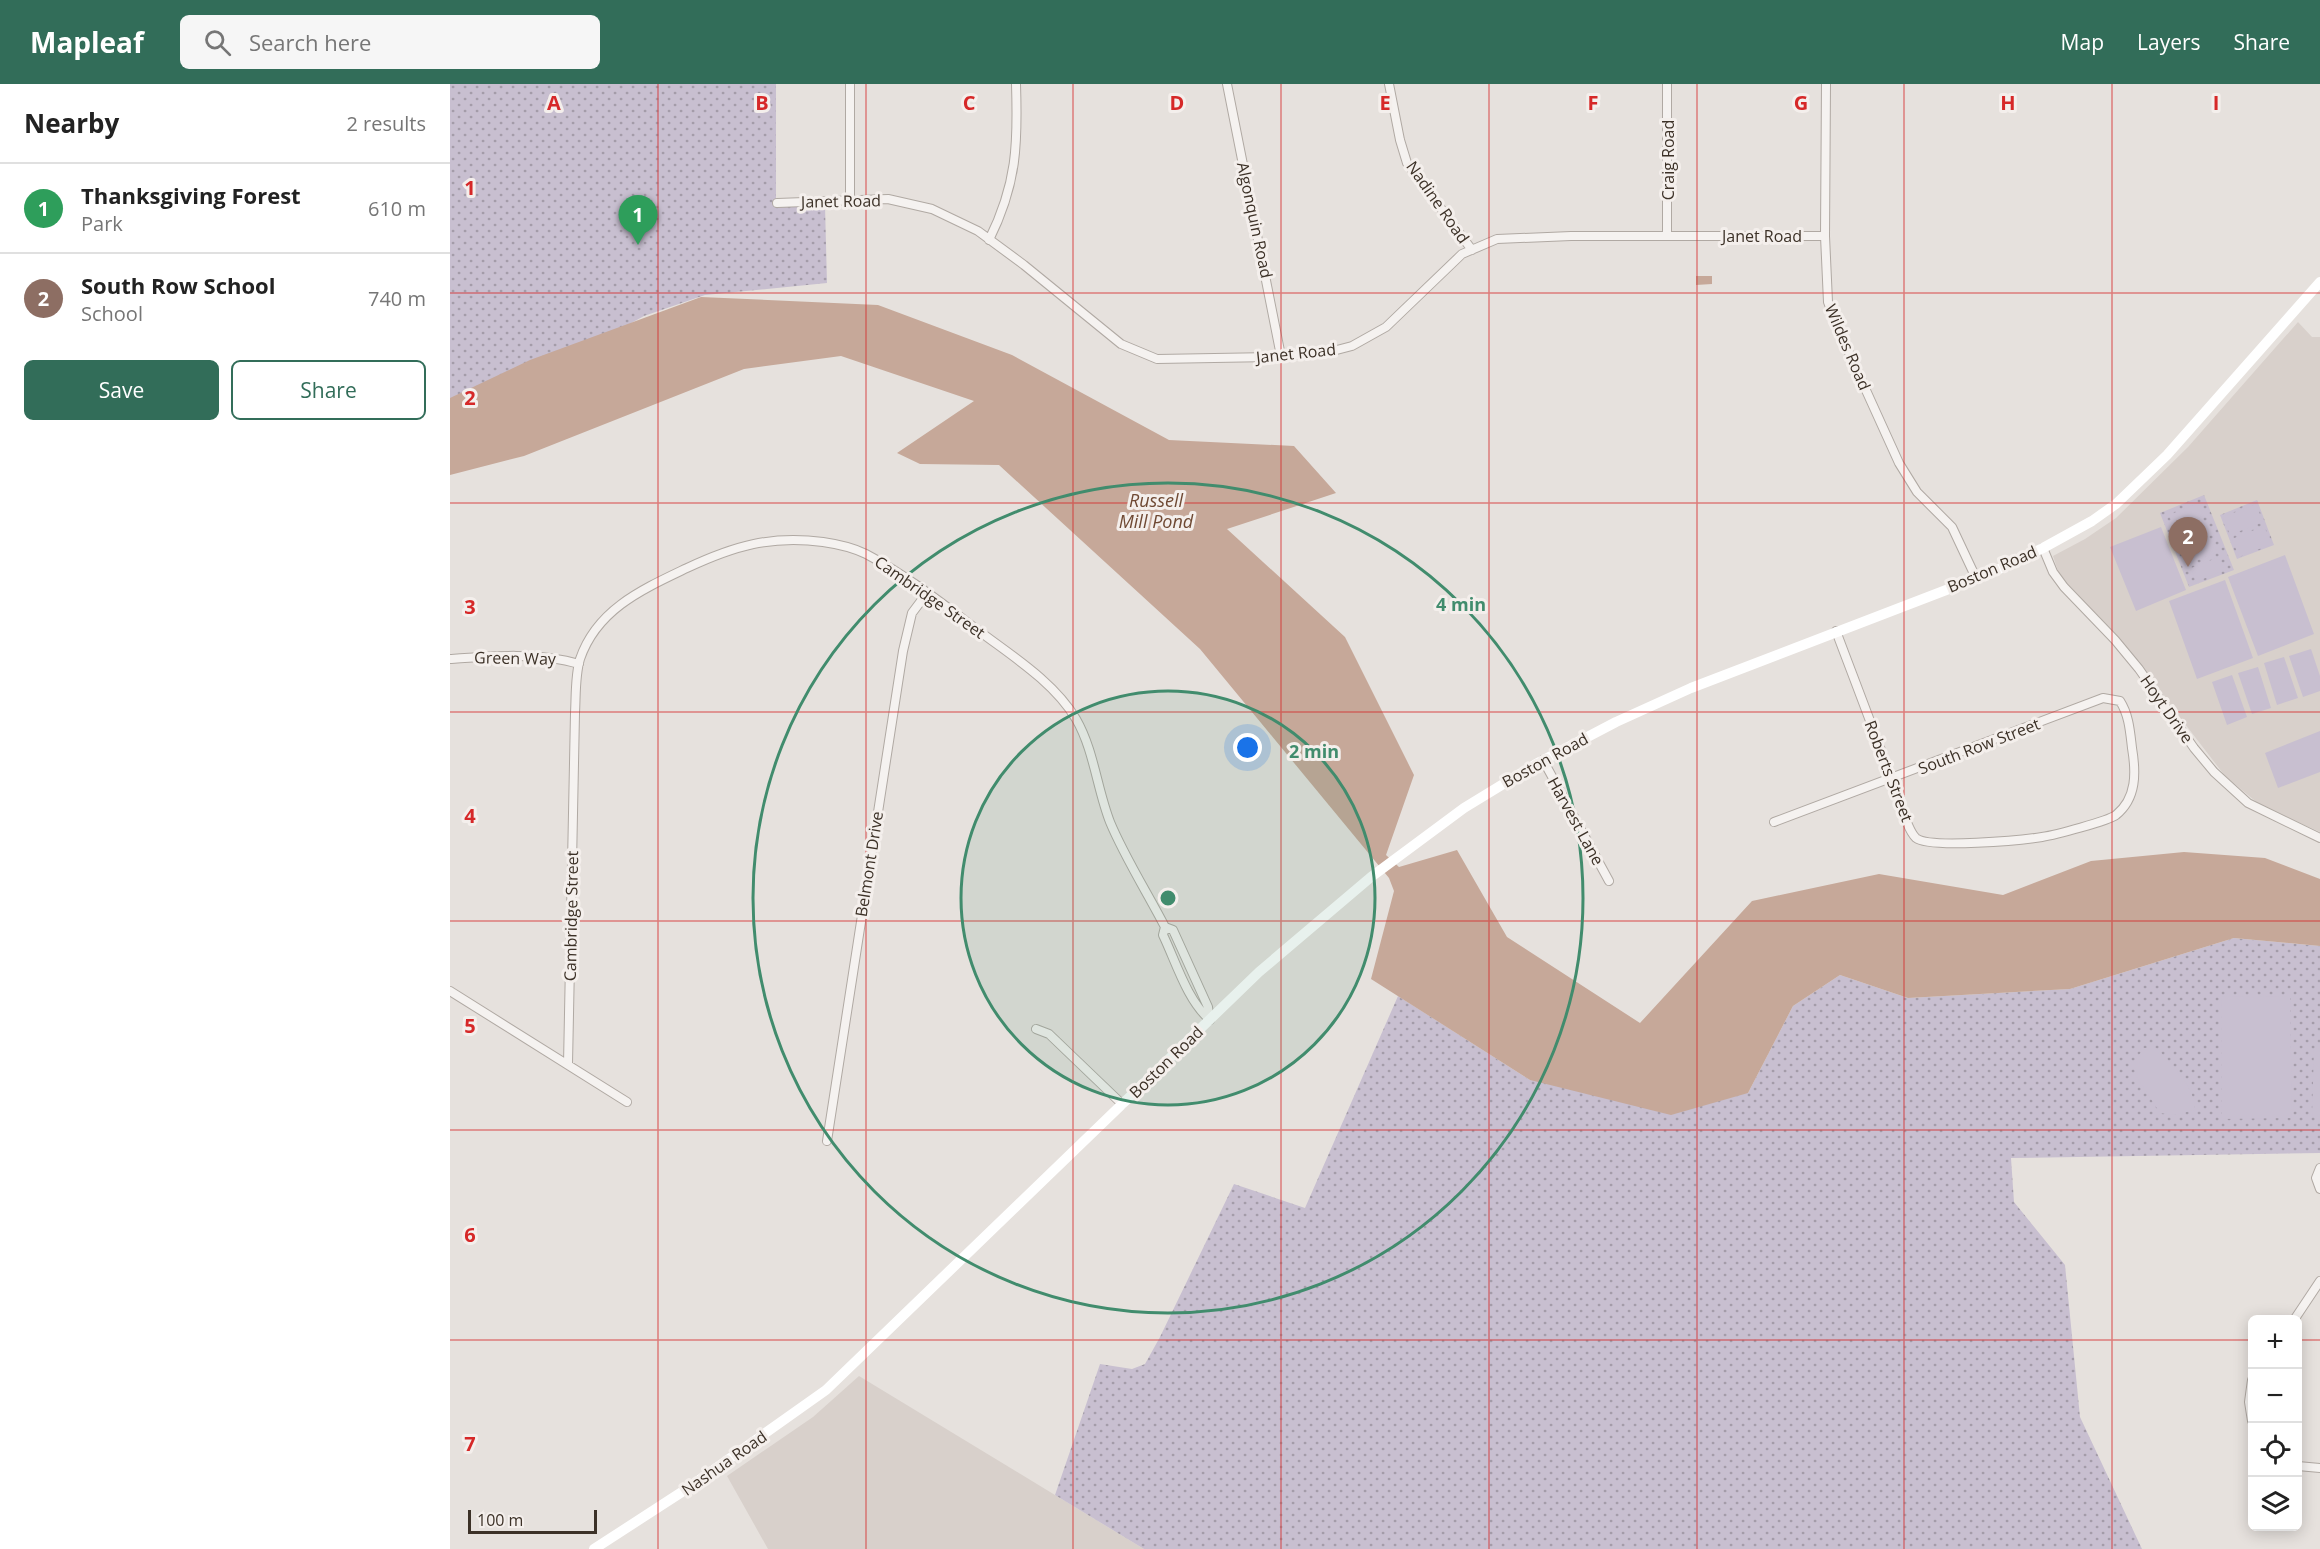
<!DOCTYPE html>
<meta charset="utf-8">
<style>
:root{--surface:#fff;--page:#f6f6f6;--text:#222;--muted:#767676;--line:#e0e0e0;--accent:#326d59}
body{margin:0;font-family:"Open Sans",sans-serif;background:var(--page);color:var(--text)}
.controls{position:absolute;right:18px;bottom:18px;display:grid;overflow:hidden;border-radius:9px;box-shadow:0 3px 15px #0003}
.controls button{width:54px;height:54px;display:grid;place-items:center;padding:0;border:0;border-bottom:2px solid var(--line);background:var(--surface);color:var(--text);font:30px sans-serif}
.scale{position:absolute;left:18px;bottom:15px;width:129px;box-sizing:border-box;padding-left:6px;border:3px solid #3c3127;border-top:0;font-size:16px;line-height:21px;white-space:nowrap;color:#3c3127;-webkit-text-stroke:4px #f4efec;paint-order:stroke}
.you{position:absolute;left:798px;top:664px;width:21px;height:21px;margin:-15px;border:4px solid #fff;border-radius:50%;background:#1a73e8;box-shadow:0 0 0 9px #1a73e833}
.badge{display:grid;place-items:center;width:39px;height:39px;border-radius:50%;background:var(--accent);color:#fff;font-size:20px;font-weight:700}
.pin{position:absolute;translate:-50% -50px;filter:drop-shadow(0 2px 3px #0008)}
.pin::after{content:'';position:absolute;top:32px;width:21px;height:18px;background:inherit;clip-path:polygon(0 0,100% 0,50% 100%)}
.list{margin:0;padding:0;list-style:none}
h2{display:flex;justify-content:space-between;align-items:center;height:78px;margin:0;padding:0 24px;font-size:26px}
h2 small{font-size:20px;font-weight:400;color:var(--muted)}
.list li{display:grid;grid-template-columns:39px 1fr auto;gap:18px;align-items:center;box-sizing:border-box;height:90px;padding:0 24px;border-top:2px solid var(--line)}
.list b{display:block;font-size:22px;white-space:nowrap}
.list p{margin:0;font-size:20px;white-space:nowrap;color:var(--muted)}
.list em{font-size:20px;font-style:normal;color:var(--muted)}
.actions{display:flex;gap:12px;padding:18px 24px}
.actions a{flex:1;padding:14px 0;border:2px solid var(--accent);border-radius:9px;text-align:center;font-size:21px;color:var(--accent)}
.actions .main{background:var(--accent);color:#fff}
.icon{flex:none;width:33px;height:33px;fill:none;stroke:currentColor;stroke-width:2;stroke-linecap:round;stroke-linejoin:round}
.map{position:relative;flex:none;width:1870px;height:1465px;overflow:hidden}
header{display:flex;align-items:center;gap:36px;box-sizing:border-box;height:84px;padding:0 30px;background:var(--accent);color:#fff}
header strong{font-size:28px}
nav{display:flex;gap:33px;margin-inline-start:auto;font-size:21px}
.search{width:420px;height:54px;background:var(--page);display:flex;align-items:center;gap:15px;box-sizing:border-box;padding:0 21px;border-radius:9px;color:var(--muted);font-size:22px}
main{display:flex}
aside{flex:1;background:var(--surface)}
.map>svg:first-child{display:block}
.built{fill:#d8d0cb}
.grass{fill:url(#grass-dots)}
.garden{fill:#c8bfd0}
.water{fill:#c6a899}
.lines{fill:none;stroke-linecap:round;stroke-linejoin:round}
.street-casing{stroke:#b0a9a3;stroke-width:10}
.street{stroke:#f5f2f0;stroke-width:8}
.secondary{stroke:#fff;stroke-width:10}
.grid{fill:none;stroke:#d62828;stroke-width:1.5;stroke-opacity:0.55}
.ring{fill:none;stroke:#418c6d;stroke-width:3}
.labels{text-anchor:middle;stroke-width:6;stroke-linejoin:round;paint-order:stroke}
.street-label{font-size:16px;fill:#3c3127;stroke:#f4efec}
.water-label{font-size:18px;font-style:italic;fill:#6f4933;stroke:#f4efec}
.grid-label{font-size:20px;text-anchor:middle;font-weight:bold;fill:#d62828;stroke:#f4efec;stroke-width:6;stroke-linejoin:round;paint-order:stroke}
.centre{fill:#418c6d;stroke:#f4efec;stroke-width:3}
.ring-label{font-size:18px;text-anchor:middle;font-weight:bold;fill:#418c6d;stroke:#f4efec;stroke-width:6;stroke-linejoin:round;paint-order:stroke}
</style>
<header>
<strong>Mapleaf</strong>
<div class="search"><svg class="icon" aria-label="search" viewBox="0 0 24 24"><circle cx="10" cy="10" r="6"/><path d="M15 15l6 6"/></svg>Search here</div>
<nav><a>Map</a><a>Layers</a><a>Share</a></nav>
</header>
<main>
<aside>
<h2>Nearby<small>2 results</small></h2>
<ul class="list">
<li><span class="badge" style="background:#2e9e5b">1</span><div><b>Thanksgiving Forest</b><p>Park</p></div><em>610 m</em></li>
<li><span class="badge" style="background:#8d6e63">2</span><div><b>South Row School</b><p>School</p></div><em>740 m</em></li>
</ul>
<div class="actions"><a class="main">Save</a><a>Share</a></div>
</aside>
<div class="map">
<svg width="1870" height="1465" viewBox="0 0 1870 1465">
<defs>
<pattern id="grass-dots" width="8" height="8" patternUnits="userSpaceOnUse" patternTransform="scale(1.5)"><rect width="8" height="8" fill="#c8bfd0"/><path d="M2 2h.1M6 6h.1" fill="none" stroke="#a49ca9" stroke-width="1.8" stroke-linecap="round"/></pattern>
</defs>
<rect width="100%" height="100%" fill="#e6e1dd"/>
<path class="built" d="M1848 238 1862 253H1870V748L1810 721 1775 692 1666 550 1610 493 1603 472 1635 455 1666 434 1738 363Z
M409 1292 605 1411 694 1465H318L277 1392 363 1333Z"/>
<path class="grass" d="M0 0H326V122L375 121 377 199 255 211 194 232 174 243 0 319Z
M1754 411 1784 486 1739 503 1710 429Z
M1807 416 1824 461 1787 475 1770 431Z
M1784 854 1870 862V1069L1561 1074 1564 1118 1615 1181 1630 1333 1692 1465H694L605 1411 650 1280 682 1285 695 1280 710 1253 784 1100 855 1124 948 912 1080 996 1298 1009 1343 922 1390 891 1458 914 1620 905Z"/>
<path class="garden" d="M1748 419 1753 432 1724 444 1719 431Z
M1806 420 1813 438 1780 451 1773 433Z
M1755 437 1760 450 1732 462 1726 448Z
M1814 442 1822 460 1789 473 1782 455Z
M1711 443 1736 506 1686 527 1660 463Z
M1762 455 1767 468 1738 480 1733 466Z
M1835 471 1864 550 1808 572 1778 493Z
M1769 473 1774 486 1746 498 1741 484Z
M1775 496 1803 574 1747 595 1719 517Z
M1861 565 1870 592V607L1853 613 1839 572Z
M1834 573 1848 614 1827 621 1814 579Z
M1808 583 1821 624 1802 630 1788 589Z
M1782 591 1797 633 1777 641 1762 598Z
M1870 647V688L1828 704 1815 669Z
M1840 912 1842 1034 1772 1035 1771 913Z
M1694 964H1706C1722 980 1745 1003 1745 1026L1724 1031 1710 1029 1686 992 1683 979Z
M1864 965H1870V1032H1862Z"/>
<path class="water" d="M1246 192H1262V200L1246 201Z
M251 213 428 221 562 271 719 356 844 362 886 409 777 445 895 553 964 691 936 771 949 783 1007 766 1057 853 1190 939 1302 817 1429 790 1553 811 1641 777 1734 768 1815 774 1870 795V862L1784 854 1620 905 1458 914 1390 891 1343 922 1298 1009 1221 1031 1080 996 921 895 944 807 939 794 750 565 549 381 470 380 447 369 524 317 391 272 294 285 74 372 0 391V314L80 276Z"/>
<g class="lines">
<g class="street-casing">
<path id="street" d="M400 0V115
M777 0 831 272
M939 0 950 56 957 79 1022 166
M1376 0 1375 152 1378 218 1390 249 1449 379 1467 408 1502 443 1526 494
M327 119 438 115 482 125 528 147 574 181 671 260 707 275 823 273 879 268 902 262 936 243 1012 170 1047 155 1121 152H1375
M1217 152V0
M539 156C567 100 568 60 566 0
M1593 464 1603 488 1614 503 1665 556 1689 585 1744 664 1764 688 1798 719 1870 754
M0 575C40 572 91 568 129 580
M1093 676 1159 797
M1324 738 1653 614 1670 617C1679 631 1680 647 1682 664 1686 688 1687 714 1666 731 1658 737 1605 751 1592 753 1573 756 1479 765 1466 754 1457 746 1450 717 1445 704 1426 652 1406 600 1386 547
M715 843 723 846 758 923 760 936
M0 907 177 1018
M586 945 599 950 672 1020
M118 980 125 629C126 612 125 591 130 575 147 525 193 505 237 484 284 462 321 451 373 458 387 460 404 464 416 470 456 491 493 520 529 547 562 572 604 598 626 635 644 666 647 705 660 738 674 772 698 810 715 843L713 851C726 878 737 916 760 936
M377 1057 453 567 462 529 477 509
M1870 1084 1866 1094 1870 1105
M1844 1236 1870 1197
M1802 1296 1799 1318 1802 1337
M1848 1382 1870 1384"/>
</g>
<use href="#street" class="street"/>
<path class="secondary" d="M144 1465 238 1404 376 1306 809 888 921 793 1014 724 1086 680 1166 638 1241 604 1543 488 1593 464 1642 437 1666 420 1717 371 1870 198"/>
</g>
<path class="grid" d="M208 0V1465M416 0V1465M623 0V1465M831 0V1465M1039 0V1465M1247 0V1465M1454 0V1465M1662 0V1465M0 209H1870M0 419H1870M0 628H1870M0 837H1870M0 1046H1870M0 1256H1802M1848 1256H1870"/>
<circle cx="718" cy="814" r="207" fill="#418c6d" fill-opacity=".12"/>
<g class="ring">
<circle cx="718" cy="814" r="207"/>
<circle cx="718" cy="814" r="415"/>
</g>
<g class="labels">
<g class="street-label">
<text transform="translate(1218 76) rotate(-90)" y="6">Craig Road</text>
<text transform="translate(391 117) rotate(-1)" y="6">Janet Road</text>
<text transform="translate(988 118) rotate(55)" y="6">Nadine Road</text>
<text transform="translate(805 136) rotate(78)" y="6">Algonquin Road</text>
<text x="1312" y="158">Janet Road</text>
<text transform="translate(1398 263) rotate(67)" y="6">Wildes Road</text>
<text transform="translate(846 269) rotate(-6)" y="6">Janet Road</text>
<text transform="translate(1542 485) rotate(-23)" y="6">Boston Road</text>
<text transform="translate(480 513) rotate(35)" y="6">Cambridge Street</text>
<text transform="translate(65 574) rotate(1)" y="6">Green Way</text>
<text transform="translate(1717 625) rotate(55)" y="6">Hoyt Drive</text>
<text transform="translate(1529 662) rotate(-21)" y="6">South Row Street</text>
<text transform="translate(1095 676) rotate(-29)" y="6">Boston Road</text>
<text transform="translate(1439 687) rotate(69)" y="6">Roberts Street</text>
<text transform="translate(1126 737) rotate(61)" y="6">Harvest Lane</text>
<text transform="translate(419 780) rotate(-81)" y="6">Belmont Drive</text>
<text transform="translate(121 832) rotate(-89)" y="6">Cambridge Street</text>
<text transform="translate(716 978) rotate(-44)" y="6">Boston Road</text>
<text transform="translate(274 1379) rotate(-35)" y="6">Nashua Road</text>
</g>
<g class="water-label">
<text x="706" y="423">Russell<tspan x="706" dy="21">Mill Pond</tspan></text>
</g>
</g>
<g class="grid-label">
<text x="104" y="26">A</text>
<text x="312" y="26">B</text>
<text x="519" y="26">C</text>
<text x="727" y="26">D</text>
<text x="935" y="26">E</text>
<text x="1143" y="26">F</text>
<text x="1351" y="26">G</text>
<text x="1558" y="26">H</text>
<text x="1766" y="26">I</text>
<text x="20" y="111">1</text>
<text x="20" y="321">2</text>
<text x="20" y="530">3</text>
<text x="20" y="739">4</text>
<text x="20" y="949">5</text>
<text x="20" y="1158">6</text>
<text x="20" y="1367">7</text>
</g>
<circle cx="718" cy="814" r="9" class="centre"/>
<g class="ring-label">
<text x="1011" y="527">4 min</text>
<text x="864" y="674">2 min</text>
</g>
</svg>
<div class="controls">
<button>+</button>
<button>−</button>
<button><svg class="icon" aria-label="locate" viewBox="0 0 24 24"><circle cx="12" cy="12" r="6"/><path d="M12 2v4M12 18v4M2 12h4M18 12h4"/></svg></button>
<button><svg class="icon" aria-label="layers" viewBox="0 0 24 24"><path d="M12 4l9 5-9 5-9-5zM3 14l9 5 9-5"/></svg></button>
</div>
<div class="scale">100 m</div>
<div class="you"></div>
<div class="pin badge" style="left:188px;top:161px;background:#2e9e5b">1</div>
<div class="pin badge" style="left:1738px;top:483px;background:#8d6e63">2</div>
</div>
</main>
